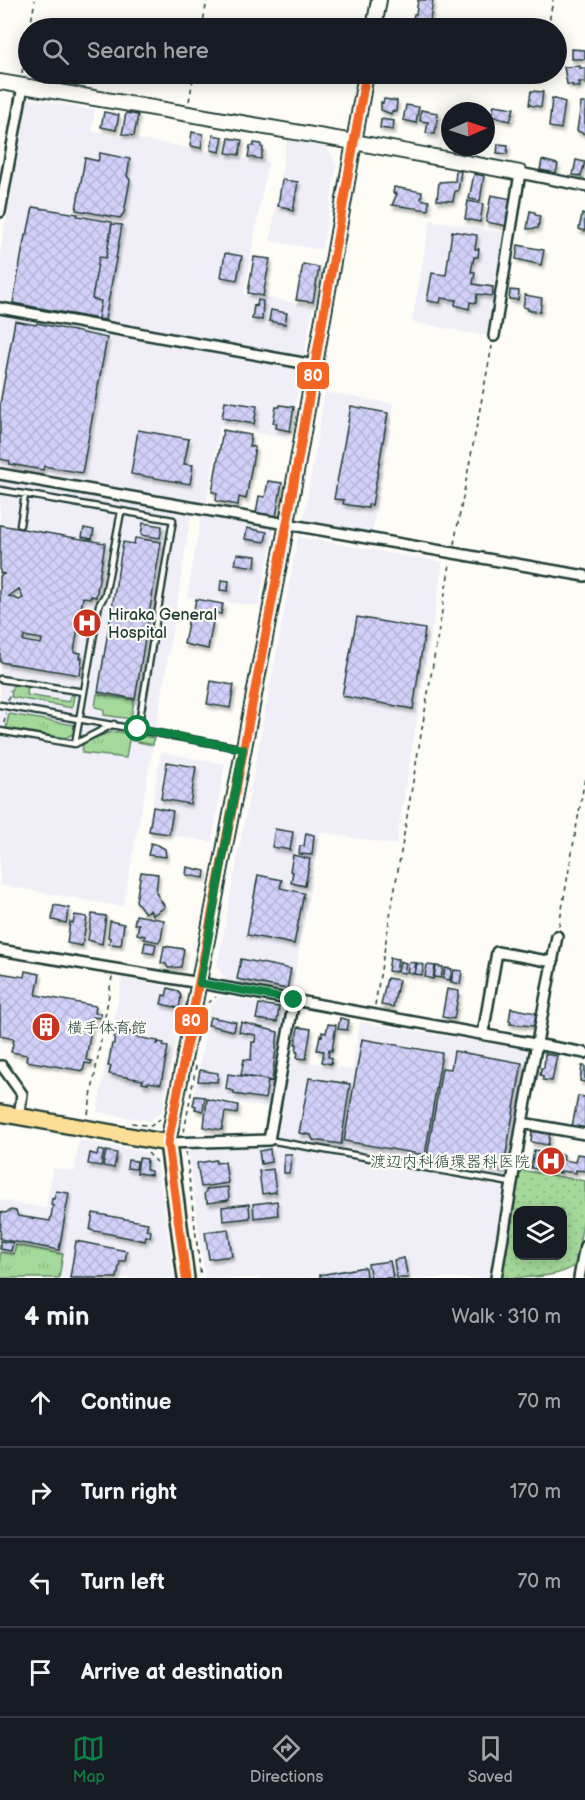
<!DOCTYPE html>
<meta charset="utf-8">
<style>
:root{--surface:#171b24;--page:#20242c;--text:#f1f3f6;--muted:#9ea1a6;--line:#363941;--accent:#0b8043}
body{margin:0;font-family:"Balsamiq Sans","Klee One",sans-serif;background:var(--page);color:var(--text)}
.controls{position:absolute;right:18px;bottom:18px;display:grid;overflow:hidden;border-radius:12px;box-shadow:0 3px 15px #0003}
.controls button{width:54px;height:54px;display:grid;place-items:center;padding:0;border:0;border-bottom:2px solid var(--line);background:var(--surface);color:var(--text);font:30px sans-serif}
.compass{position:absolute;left:441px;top:102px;width:54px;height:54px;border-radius:50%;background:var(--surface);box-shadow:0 3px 15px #0003;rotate:87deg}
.stop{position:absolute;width:18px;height:18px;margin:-14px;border:4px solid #0b8043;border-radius:50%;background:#fff}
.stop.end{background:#0b8043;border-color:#fff;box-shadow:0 2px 6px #0008}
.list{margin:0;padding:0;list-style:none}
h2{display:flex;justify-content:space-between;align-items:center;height:78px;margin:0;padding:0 24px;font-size:26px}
h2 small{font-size:20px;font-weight:400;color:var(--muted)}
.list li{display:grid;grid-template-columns:39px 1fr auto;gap:18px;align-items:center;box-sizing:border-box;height:90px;padding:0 24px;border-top:2px solid var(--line)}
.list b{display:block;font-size:22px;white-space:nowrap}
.list em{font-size:20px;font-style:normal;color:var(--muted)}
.icon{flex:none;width:33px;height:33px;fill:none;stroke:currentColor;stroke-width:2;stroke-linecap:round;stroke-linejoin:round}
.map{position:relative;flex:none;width:585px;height:1278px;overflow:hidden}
.search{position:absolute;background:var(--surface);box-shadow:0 3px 15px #0003;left:18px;right:18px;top:18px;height:66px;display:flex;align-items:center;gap:15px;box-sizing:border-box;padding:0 21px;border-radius:33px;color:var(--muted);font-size:22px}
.sheet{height:438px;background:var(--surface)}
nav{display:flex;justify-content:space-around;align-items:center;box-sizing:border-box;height:84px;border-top:2px solid var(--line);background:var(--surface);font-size:16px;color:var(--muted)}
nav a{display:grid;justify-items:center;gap:3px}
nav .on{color:var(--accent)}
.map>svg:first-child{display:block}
.built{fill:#f0eff8}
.grass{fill:url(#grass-tufts);stroke:#628b68;stroke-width:1.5}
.park{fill:url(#park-dots);stroke:#628b68;stroke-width:1.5;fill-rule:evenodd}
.building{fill:url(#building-cross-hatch);stroke:#1f3d34;stroke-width:1.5;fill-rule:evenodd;filter:url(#shadow)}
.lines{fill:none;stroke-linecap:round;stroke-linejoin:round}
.lane-casing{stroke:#1f3d34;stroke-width:9}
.street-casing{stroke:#1f3d34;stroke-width:14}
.secondary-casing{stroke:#1f3d34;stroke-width:18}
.primary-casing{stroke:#1f3d34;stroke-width:20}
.path{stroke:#1f3d34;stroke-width:1.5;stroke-dasharray:4.5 4.5;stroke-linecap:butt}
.lane{stroke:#fdfcf7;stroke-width:4.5}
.street{stroke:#fdfcf7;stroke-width:9}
.secondary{stroke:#fdfcf7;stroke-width:14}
.primary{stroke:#fdde96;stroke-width:15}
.bus-1-casing{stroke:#fdfcf7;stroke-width:14}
.bus-1{stroke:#f26522;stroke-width:9}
.route{stroke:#0b8043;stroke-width:8}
.labels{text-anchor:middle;stroke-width:4.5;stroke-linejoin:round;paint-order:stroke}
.poi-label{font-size:16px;fill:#1f3d34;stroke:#fdfcf7;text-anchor:start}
.line-badge{stroke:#fdfcf7;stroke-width:2}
.badge-label{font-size:16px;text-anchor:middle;font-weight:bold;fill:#fff}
</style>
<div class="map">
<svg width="585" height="1278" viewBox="0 0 585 1278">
<defs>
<pattern id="grass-tufts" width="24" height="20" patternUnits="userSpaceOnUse" patternTransform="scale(1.5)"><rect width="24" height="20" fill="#a5d99b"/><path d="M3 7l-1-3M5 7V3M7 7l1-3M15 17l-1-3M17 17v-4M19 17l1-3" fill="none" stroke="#8ebb86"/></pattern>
<pattern id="park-dots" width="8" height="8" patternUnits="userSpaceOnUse" patternTransform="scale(1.5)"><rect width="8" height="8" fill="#a5d99b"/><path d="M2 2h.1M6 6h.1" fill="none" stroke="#8ebb86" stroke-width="1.8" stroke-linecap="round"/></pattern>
<pattern id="building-cross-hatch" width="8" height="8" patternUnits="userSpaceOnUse" patternTransform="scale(1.5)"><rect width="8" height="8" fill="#d2d0f9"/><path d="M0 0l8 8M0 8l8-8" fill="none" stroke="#b4b4d6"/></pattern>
<filter id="shadow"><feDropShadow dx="2" dy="3.5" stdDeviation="1.5" flood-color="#0004"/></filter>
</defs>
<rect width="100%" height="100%" fill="#fdfcf7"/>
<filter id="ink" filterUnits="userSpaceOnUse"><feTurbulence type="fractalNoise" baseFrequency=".0167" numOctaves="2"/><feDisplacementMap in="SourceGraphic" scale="12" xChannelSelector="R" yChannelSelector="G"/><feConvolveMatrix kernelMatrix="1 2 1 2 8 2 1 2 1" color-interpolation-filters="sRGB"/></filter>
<g filter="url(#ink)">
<path class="built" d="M28 98 95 110 92 131 268 162 244 294 313 306 289 439 220 426 206 507 0 470V253Z
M287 140 327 147 337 165 322 250 270 241Z
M430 220 506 233 487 336 412 322Z
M325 392 394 404 372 534 303 522Z
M0 481 191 515 156 732 123 907 0 885Z
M201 516 275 528 258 606 187 597Z
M298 537 443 562 396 845 320 832 291 995 229 984 217 966Z
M161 752 225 764 212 842 148 831Z
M122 978 179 989 184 1001 162 1111 150 1121 97 1112Z
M222 996 281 1007 285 1012 268 1108 194 1095 210 1005Z
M360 1022 525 1049 528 1056 489 1278H205L188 1149 273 1147 290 1058 352 1070Z
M79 1140 148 1153 157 1160 174 1278H0V1200L46 1208 53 1168 74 1172Z"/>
<path class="grass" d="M13 684 28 687 27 695 69 702 71 695H74L72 708 11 697Z
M97 694 134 700 131 719 104 715V709L95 707Z
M9 714 75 725 73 734 65 738 6 728Z
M112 732H118L154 738 153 745 129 740 126 758 82 753 83 742Z
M16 1245 63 1254 59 1278H0V1252L14 1254Z"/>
<path class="park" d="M520 1170 585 1181V1210L576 1264C562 1278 522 1278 502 1278ZM518 1210H562V1256H518Z"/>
<path class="building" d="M418 0H433L429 28 415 27 416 19H413L414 14H416Z
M398 21 413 24 412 28H392L393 22 397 23Z
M571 49 585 50V59H571Z
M580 66V68H585V85V82H579L580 87H573V85L567 84 564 67Z
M531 91 543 92 541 107 529 105Z
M552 98 565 102 561 129 549 127Z
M384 99 397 101 396 112 392 111 391 114 381 110V102L383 103Z
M581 103H585V134L577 131Z
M406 105 419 107 416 123 403 120Z
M494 105 514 108 510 121 491 116Z
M462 106 476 108V111H462Z
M421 110 438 113 435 134 426 133 428 122 420 121Z
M104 112 119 115 116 130 101 127Z
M126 113 138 115 134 136 122 134Z
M381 119 394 121 393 130 380 128Z
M192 132 203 134 201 148 190 146Z
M213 135 223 137 220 152 211 150Z
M229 138 242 140 239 155 226 153Z
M254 143 261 144V147L263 148 261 159 248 157 250 146H254Z
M498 144 508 145 507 154 497 153Z
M100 153 130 159 127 176 130 180 124 213 120 218 76 210 85 158 98 161Z
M542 160 558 164 556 173 540 170Z
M576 160 585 162 581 176 573 175Z
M456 171H461L458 191H455L453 201 437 200 439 182 455 181Z
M474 174 484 176 480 201 469 199Z
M282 180 298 182 293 211 289 210V208L278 206Z
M394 187 422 192 421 199 429 201 428 210 392 205 397 194 393 193Z
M491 195 512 199 507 226 486 222Z
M468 201 483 204 480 222 465 219Z
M33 207 78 214 77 216 112 222 106 258 99 257 92 299 101 301 98 319 13 303 25 235H27Z
M530 211 535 212V215L540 216 538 228 527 229Z
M582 214 585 215V231L579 229Z
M112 224 122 225 105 320 98 319 101 301 92 299 99 257 106 258Z
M452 231 477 235 475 249H479L478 257H474L471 272H475L473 284 493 287 492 296 477 294 476 303 470 302 469 309 455 305 456 300 441 298 440 303 427 301 432 273 446 275Z
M518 245 544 250 541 265 516 259Z
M225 253 242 256 237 280 221 277Z
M254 257 270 259 263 296 248 293Z
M303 264 319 267 313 302 296 300Z
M510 290 519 291 518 300 509 299Z
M525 295 542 298 540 312 528 310V308L523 307Z
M258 300 263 301 262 320 252 319 254 305 257 306Z
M271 310 287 313 285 324 269 321Z
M15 321 36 325 37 323 107 338 82 473 44 466 43 470 10 464V461L0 459V404Z
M225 401 257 406 254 424 222 418Z
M280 405 294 407 290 431 276 428 277 424 273 423 276 407H280Z
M351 406 388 413 372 505 368 504V508L343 504 344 500 334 499Z
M138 430 189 439 184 464 193 465 190 484 131 474Z
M223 430 251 435 249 446 255 447 246 499 239 497 238 505 216 501 217 493 212 492Z
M268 481 282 483 276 516 256 513 259 496 265 497Z
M143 523 162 526 160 538 141 535Z
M0 525 105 543 96 597 91 596V598L83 597 74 652 81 653 80 658H82L80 675 0 662V576L4 574 0 573ZM19 589 23 598 19 600 9 596ZM24 636 42 639 41 644 23 641Z
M84 528 94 530 92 539 82 537Z
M247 528 267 532 265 542 245 539Z
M135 538 161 542 135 699 98 692 123 542 134 544Z
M237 554 256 556 255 567 235 564Z
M221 580 229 581 228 591 220 590Z
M196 599 223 604 221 614 213 612 212 617 193 614Z
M189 617 213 622 208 649 184 644Z
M357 617 425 629 413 709 342 696Z
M211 681 234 685 230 708 207 704Z
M167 762 196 767 190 804 161 799Z
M153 807 173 811 169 834 149 831Z
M275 829 293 832 290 850 272 847Z
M306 833 314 835 312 855 299 854 300 846H304Z
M151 843 158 845 165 849 166 857 148 855Z
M293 855 310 859 305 886 291 883 293 872 290 871Z
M187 867 205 871 204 878 186 875Z
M141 872 158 874 156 893 165 907 153 915 150 910 145 913 136 901Z
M258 875 282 880 280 888 304 893 294 944 247 935Z
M54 905 69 908 66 923 52 920Z
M92 914 106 916 102 944 88 940Z
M75 915 87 917 82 946 67 943 70 922 73 923Z
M136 915 164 920 161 939 159 942 144 939 145 936 137 934 139 924H134Z
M110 921 124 924 121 945 109 944 110 938 108 937Z
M145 942 156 944 154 954 143 952Z
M164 946 184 949 181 967 168 968 166 964 161 963Z
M390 958 398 959 396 972 388 971Z
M241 959 291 969 287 989 237 979Z
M400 961 406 963 404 973 398 972Z
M409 962 416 963 414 974 407 972Z
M417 963 424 965 422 975 415 974Z
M427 965 435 966 433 979 425 977Z
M436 966 443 967 441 978 434 977Z
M445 968 452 969 450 980 443 979Z
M454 970 462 971 460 984 451 982Z
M25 971 40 974 36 995 96 1006 95 1013 101 1014 100 1018 93 1017 86 1060 92 1061 91 1064 85 1063 83 1071 26 1061 27 1055 11 1052 14 1039 0 1036V973L24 977Z
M387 978 399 980 393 1007 381 1005Z
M168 988 178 991 181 996 179 1008 161 1004 163 995 166 996Z
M447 989 459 991 454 1019 442 1017Z
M259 1004 279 1007 277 1022 256 1019Z
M511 1008 536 1013 534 1026 510 1024 511 1021H509Z
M210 1017 236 1022 234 1031 208 1025Z
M340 1018 349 1020 347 1030 338 1029Z
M241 1022 278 1032 272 1081 241 1075 244 1059 251 1060 252 1042H255L256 1035 239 1032Z
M328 1024 336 1025 332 1051 329 1050 328 1057 332 1058 331 1064 322 1062 324 1051 317 1050 320 1035 322 1036V1032L326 1033Z
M298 1027 311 1029 306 1059 297 1058 298 1052H296L297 1044H295Z
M121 1028 131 1032V1036L158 1041 157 1045 159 1042 164 1043 163 1046 168 1047 161 1084 148 1082V1084L142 1083 143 1080 109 1074 111 1066H108L112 1044H114L115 1029 121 1030Z
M362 1039 442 1053 425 1155 344 1141Z
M454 1051 522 1063 503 1171 427 1157 442 1068 451 1069Z
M545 1054 557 1056 552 1081 543 1080V1076L540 1075 541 1068H544Z
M582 1066H585V1082L580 1081Z
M200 1070 218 1073 217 1082 198 1081Z
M228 1074 268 1080 265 1099 234 1094V1091L226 1089Z
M309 1078 350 1084 341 1144 313 1140 311 1135 299 1133Z
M195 1096 205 1097 203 1111 195 1109 196 1106 193 1105Z
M578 1096 585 1097V1129L572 1127Z
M207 1099 238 1105 237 1114 225 1112 222 1130 204 1127Z
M532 1131 550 1134 548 1145 531 1142Z
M270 1149 271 1162 261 1164 259 1151Z
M98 1150 104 1151 101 1166 88 1164 90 1153 97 1155Z
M534 1150 564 1155 563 1160 575 1162 577 1154 585 1155V1171L576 1170V1173L561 1171V1173L531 1168Z
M106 1151 117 1153 114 1168 103 1166Z
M284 1154H292L289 1173H284Z
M139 1158 147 1159 146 1170 151 1171V1175L137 1173Z
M128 1160 137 1161 136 1169 127 1168Z
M216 1160V1163L225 1162 228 1183 201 1187 197 1163Z
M273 1169 276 1192 262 1194 259 1171Z
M228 1187 229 1200 208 1203 204 1195 207 1189Z
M56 1191 69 1193 59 1250 0 1239 1 1212 5 1213 11 1210 16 1211 18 1216 50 1221 53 1206 51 1205 52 1198 54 1199Z
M277 1201 278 1215 254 1218 253 1204Z
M249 1204 250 1218 223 1221 222 1207Z
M93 1213 148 1223 146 1230 151 1231 150 1237 146 1236 145 1241 90 1230Z
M228 1229 232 1256 209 1259 205 1232Z
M0 1241 13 1243 11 1251 0 1249Z
M76 1241 127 1251 125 1261H120L117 1278H70Z
M404 1258 408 1278H397L394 1260Z
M390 1261 393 1278H371L368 1264Z
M365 1267 366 1278H320V1275Z"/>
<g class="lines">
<g class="lane-casing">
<path id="lane" d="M0 490 173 520 138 729
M20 525 25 495
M0 679 84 692
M0 705 240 748
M0 731 75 744 114 724
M75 744 99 605 105 595 121 512
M269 1140 511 1183"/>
</g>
<g class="street-casing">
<path id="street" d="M0 212 23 86
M0 308 314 365
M494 336 520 173 585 186
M0 474 585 576
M0 950 200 983 585 1053
M483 1034 497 952 553 962
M0 1066H2L22 1094 19 1116
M522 1123 585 1134
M168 1143 269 1140 294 1000
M496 1278 522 1123 557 936
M579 1278 585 1246"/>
</g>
<g class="secondary-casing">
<path id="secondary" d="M374 28 379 0
M0 82 354 142 520 173
M168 1143 287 523 366 74"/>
</g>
<g class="primary-casing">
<path id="primary" d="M0 1113 168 1143 186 1278"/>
</g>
<path class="path" d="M30 28 35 0
M202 28 207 0
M293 28C301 22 315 27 325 28
M331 28H352
M548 28 553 0
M22 73 28 35
M539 77 540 74
M189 101 194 74
M454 544 492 346
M8 700 10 690
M4 723 6 713
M559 926 585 778
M208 1003 216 997
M375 1005 450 564
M88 1114 112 977
M132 1123 151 1126 160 1119
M184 1132 196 1066
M186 1152 201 1278
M148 1153 157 1162"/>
<use href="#lane" class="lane"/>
<use href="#street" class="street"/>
<use href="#secondary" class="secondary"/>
<use href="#primary" class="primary"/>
<g class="bus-1-casing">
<path id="bus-1" d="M186 1278 168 1143 287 523 366 74"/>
</g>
<use href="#bus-1" class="bus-1"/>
</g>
</g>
<g class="lines" filter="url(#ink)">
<path class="route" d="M138 729 243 749 200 983 294 1000"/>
</g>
<defs>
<g id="hospital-disc" transform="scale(1.5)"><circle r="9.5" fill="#c8321e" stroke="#fdfcf7"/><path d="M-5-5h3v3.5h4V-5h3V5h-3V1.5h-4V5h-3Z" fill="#fff"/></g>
<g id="building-disc" transform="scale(1.5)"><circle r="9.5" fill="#c8321e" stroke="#fdfcf7"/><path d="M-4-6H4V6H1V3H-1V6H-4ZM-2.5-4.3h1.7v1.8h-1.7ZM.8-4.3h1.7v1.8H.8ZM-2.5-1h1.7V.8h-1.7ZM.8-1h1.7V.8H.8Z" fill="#fff"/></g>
</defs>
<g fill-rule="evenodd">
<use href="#hospital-disc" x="87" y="623"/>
<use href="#building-disc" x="46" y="1027"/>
<use href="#hospital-disc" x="551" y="1161"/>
</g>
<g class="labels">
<g class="poi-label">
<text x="108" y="620">Hiraka General<tspan x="108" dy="18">Hospital</tspan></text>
<text x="67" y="1033">横手体育館</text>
<text x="530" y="1167" text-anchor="end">渡辺内科循環器科医院</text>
</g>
</g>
<g class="line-badge">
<rect x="296" y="361" width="34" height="29" rx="6" fill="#f26522"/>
<rect x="174" y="1006" width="35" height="29" rx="6" fill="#f26522"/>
</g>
<g class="badge-label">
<text x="313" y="381">80</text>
<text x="191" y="1026">80</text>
</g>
</svg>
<div class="controls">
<button><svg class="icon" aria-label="layers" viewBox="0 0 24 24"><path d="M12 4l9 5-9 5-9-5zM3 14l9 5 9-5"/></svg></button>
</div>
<svg class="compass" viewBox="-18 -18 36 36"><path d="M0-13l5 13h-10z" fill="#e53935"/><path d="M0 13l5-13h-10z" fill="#9ea1a6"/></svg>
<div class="stop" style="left:138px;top:729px"></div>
<div class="stop end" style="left:294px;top:1000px"></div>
<div class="search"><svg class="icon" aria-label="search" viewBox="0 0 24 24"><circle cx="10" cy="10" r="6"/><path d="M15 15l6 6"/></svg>Search here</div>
</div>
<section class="sheet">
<h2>4 min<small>Walk · 310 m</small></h2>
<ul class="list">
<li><svg class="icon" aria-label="ahead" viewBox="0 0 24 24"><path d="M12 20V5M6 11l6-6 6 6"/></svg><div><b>Continue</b></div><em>70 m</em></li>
<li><svg class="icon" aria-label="right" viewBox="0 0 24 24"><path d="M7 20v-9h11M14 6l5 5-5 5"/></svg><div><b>Turn right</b></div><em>170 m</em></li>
<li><svg class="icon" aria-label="left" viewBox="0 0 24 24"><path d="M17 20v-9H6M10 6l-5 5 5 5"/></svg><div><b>Turn left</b></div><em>70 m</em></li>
<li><svg class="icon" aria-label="arrive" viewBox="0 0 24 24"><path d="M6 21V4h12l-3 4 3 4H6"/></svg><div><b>Arrive at destination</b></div></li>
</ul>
</section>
<nav>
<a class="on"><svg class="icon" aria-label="map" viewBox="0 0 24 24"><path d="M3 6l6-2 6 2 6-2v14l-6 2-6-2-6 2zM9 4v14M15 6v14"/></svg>Map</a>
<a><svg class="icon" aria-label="directions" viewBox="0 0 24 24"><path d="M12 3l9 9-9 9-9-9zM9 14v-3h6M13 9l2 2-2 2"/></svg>Directions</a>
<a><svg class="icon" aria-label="saved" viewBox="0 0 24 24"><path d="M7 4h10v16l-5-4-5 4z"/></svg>Saved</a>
</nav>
